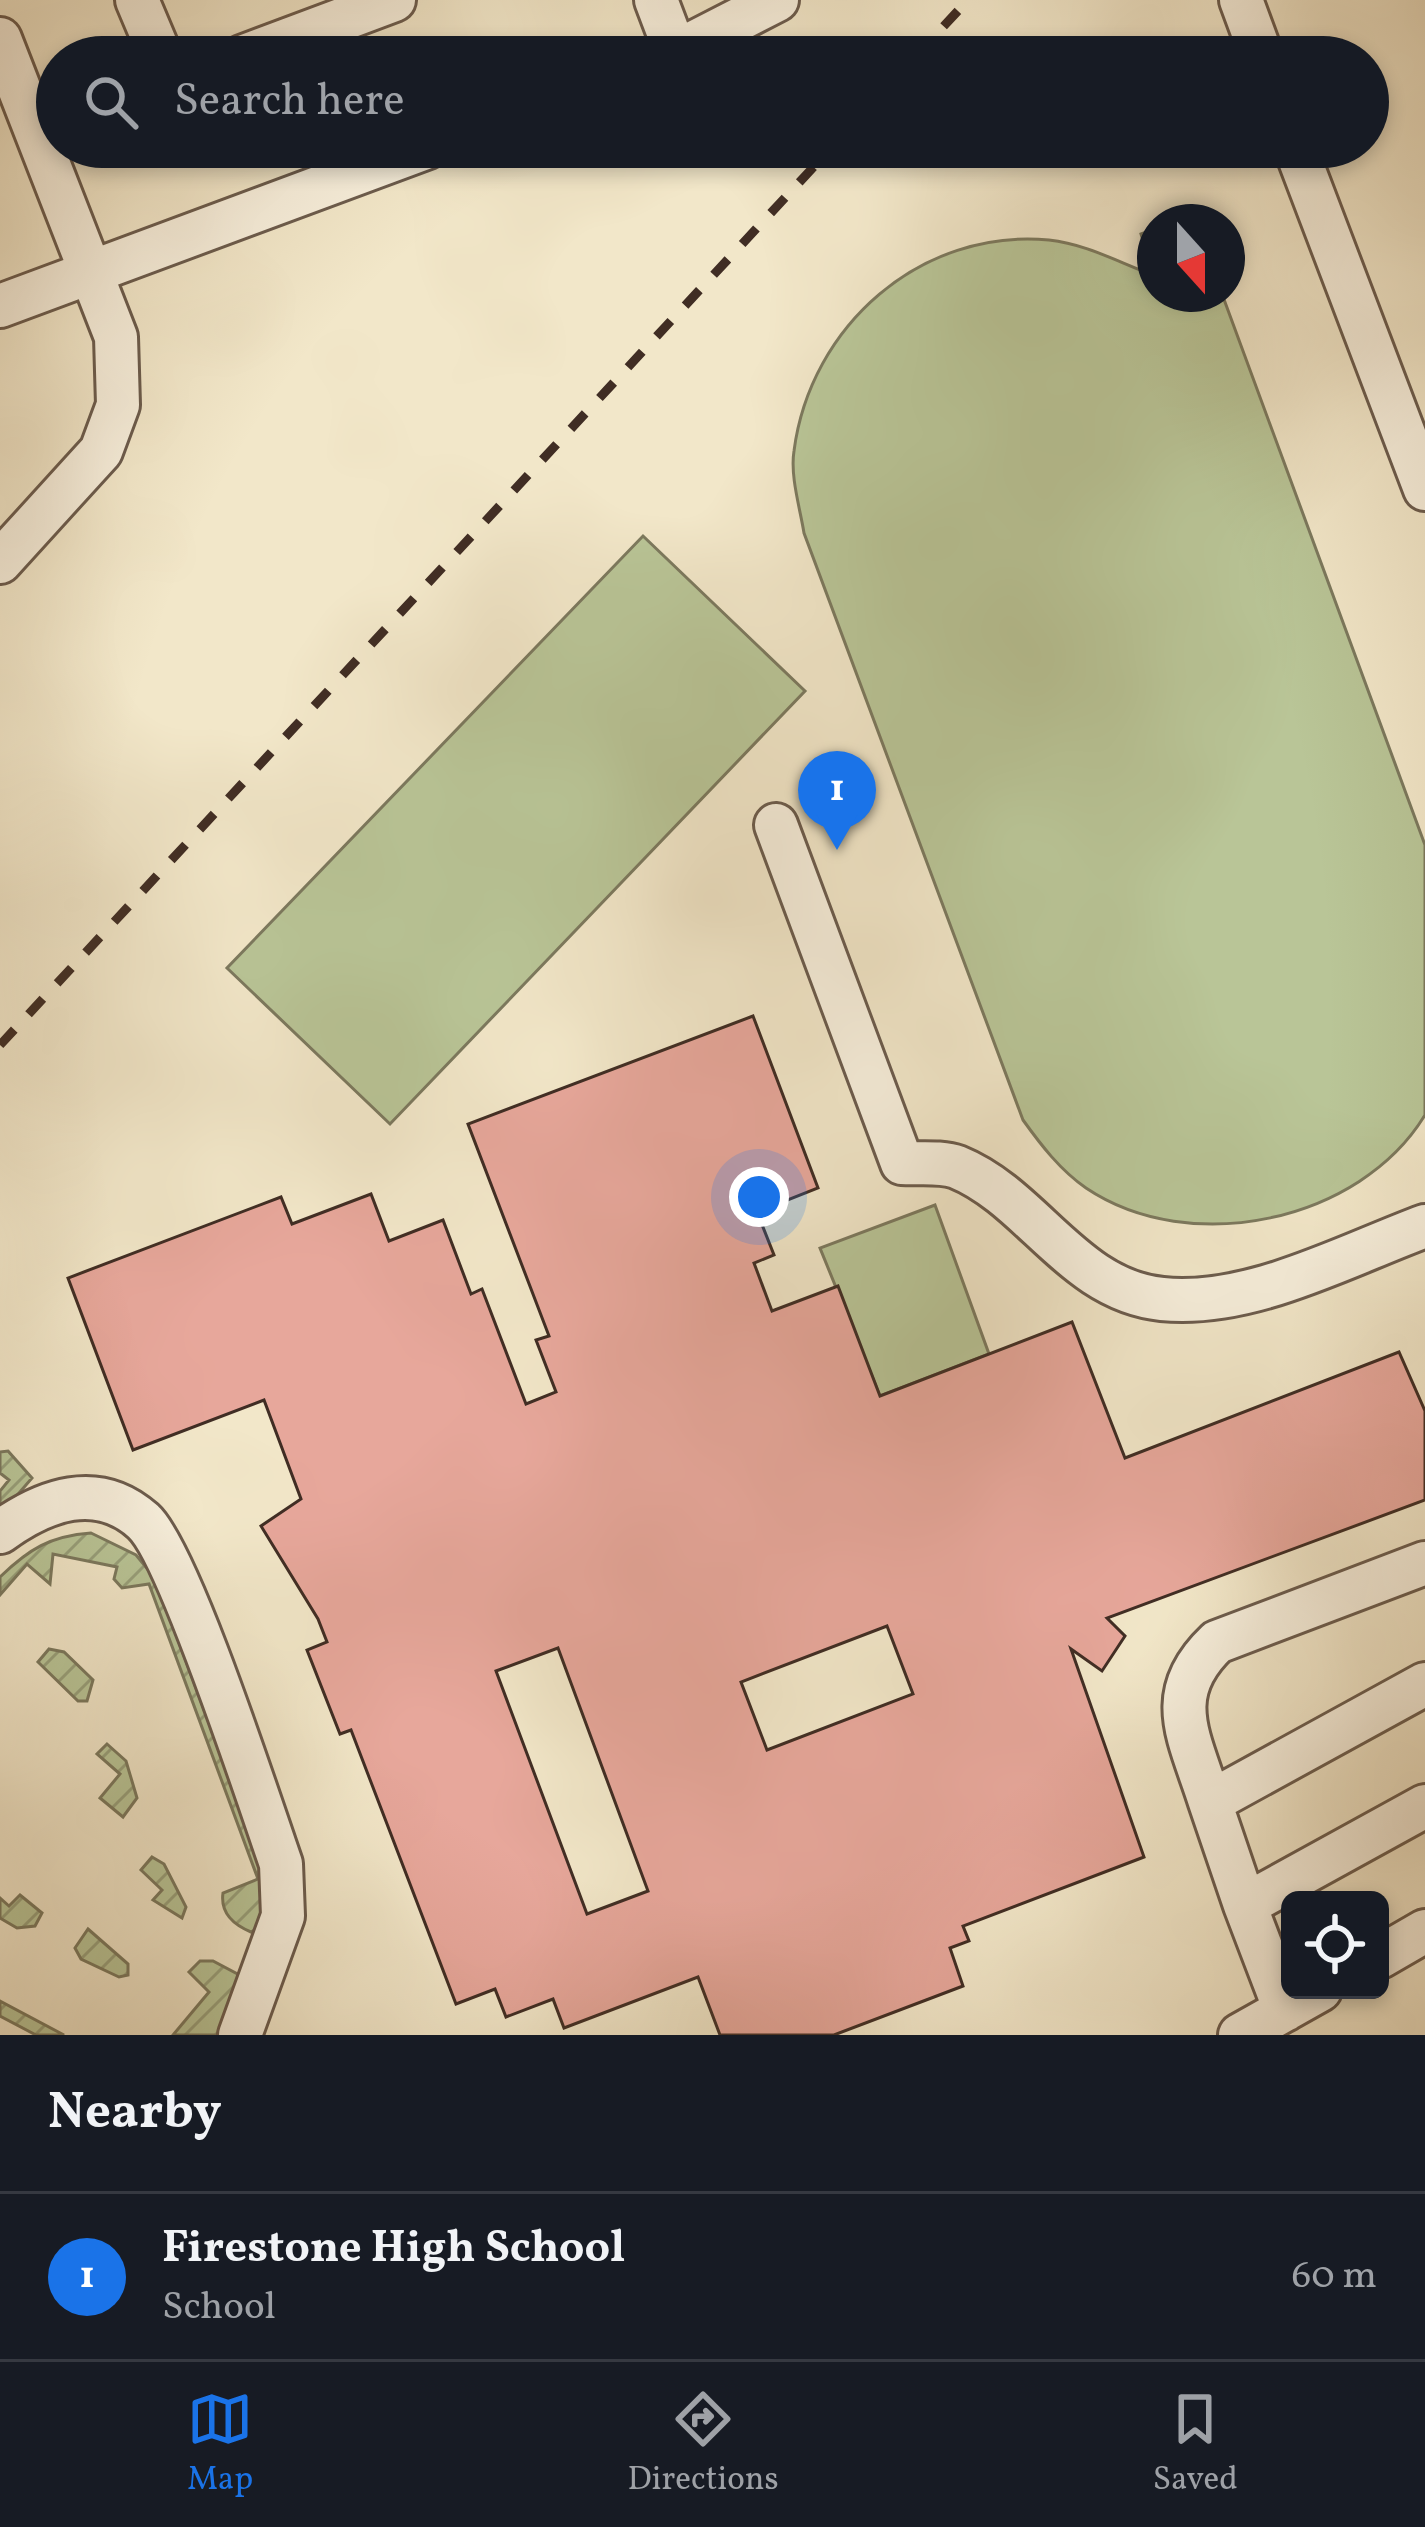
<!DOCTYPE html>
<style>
:root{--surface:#171b24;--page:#20242c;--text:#f1f3f6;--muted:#9ea1a6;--line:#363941;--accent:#1a73e8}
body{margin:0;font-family:Vollkorn,serif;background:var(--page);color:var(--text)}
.controls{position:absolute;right:36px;bottom:36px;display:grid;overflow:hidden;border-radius:18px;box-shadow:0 6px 18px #0003}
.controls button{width:108px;height:108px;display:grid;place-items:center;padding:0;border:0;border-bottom:3px solid var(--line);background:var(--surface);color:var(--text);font:60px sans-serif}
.compass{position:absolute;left:1137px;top:204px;width:108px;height:108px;border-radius:50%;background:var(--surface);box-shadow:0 6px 18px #0003;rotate:159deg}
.you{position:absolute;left:759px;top:1197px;width:42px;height:42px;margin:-30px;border:9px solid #fff;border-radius:50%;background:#1a73e8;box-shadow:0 0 0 18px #1a73e833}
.badge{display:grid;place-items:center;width:78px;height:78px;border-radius:50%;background:var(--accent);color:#fff;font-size:39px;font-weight:700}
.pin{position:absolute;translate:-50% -99px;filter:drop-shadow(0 3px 6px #0008)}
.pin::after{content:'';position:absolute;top:63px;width:42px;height:36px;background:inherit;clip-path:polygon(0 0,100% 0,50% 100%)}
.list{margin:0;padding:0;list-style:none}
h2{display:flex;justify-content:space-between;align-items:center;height:156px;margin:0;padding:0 48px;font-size:51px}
h2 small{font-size:39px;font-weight:400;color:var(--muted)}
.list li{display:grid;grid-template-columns:78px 1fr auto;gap:36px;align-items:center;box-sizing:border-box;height:168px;padding:0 48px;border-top:3px solid var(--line)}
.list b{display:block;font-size:45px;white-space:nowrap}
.list p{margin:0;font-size:39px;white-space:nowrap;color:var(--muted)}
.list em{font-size:39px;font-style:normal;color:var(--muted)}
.icon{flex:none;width:66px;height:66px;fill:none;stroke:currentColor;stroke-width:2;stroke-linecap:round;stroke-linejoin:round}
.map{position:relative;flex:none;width:1425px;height:2035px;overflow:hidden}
.search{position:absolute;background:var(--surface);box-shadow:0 6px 18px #0003;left:36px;right:36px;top:36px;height:132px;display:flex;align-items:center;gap:30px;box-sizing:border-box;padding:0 42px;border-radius:66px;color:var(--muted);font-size:45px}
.sheet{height:324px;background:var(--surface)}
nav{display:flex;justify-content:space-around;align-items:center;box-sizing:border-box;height:168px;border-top:3px solid var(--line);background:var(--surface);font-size:33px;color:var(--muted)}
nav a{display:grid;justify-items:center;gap:6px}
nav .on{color:var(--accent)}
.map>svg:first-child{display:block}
.grass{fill:#b9c597;stroke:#7c795e;stroke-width:3}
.garden{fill:url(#garden-furrows);stroke:#7c795e;stroke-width:3}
.building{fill:#e7a79b;stroke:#402d24;stroke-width:3;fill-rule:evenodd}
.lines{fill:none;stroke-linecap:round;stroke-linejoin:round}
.minor-casing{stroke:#6c5c4d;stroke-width:48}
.minor{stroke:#f7efdc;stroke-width:42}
.rail{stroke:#402d24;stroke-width:9;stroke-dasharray:21 21;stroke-linecap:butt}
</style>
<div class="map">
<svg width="1425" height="2035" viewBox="0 0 1425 2035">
<defs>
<pattern id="garden-furrows" width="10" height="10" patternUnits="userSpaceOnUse" patternTransform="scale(3)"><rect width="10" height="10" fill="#b9c597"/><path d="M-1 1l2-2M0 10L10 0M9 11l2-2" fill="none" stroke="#98a07b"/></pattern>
</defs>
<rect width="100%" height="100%" fill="#f2e7c9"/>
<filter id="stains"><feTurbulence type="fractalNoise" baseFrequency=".00167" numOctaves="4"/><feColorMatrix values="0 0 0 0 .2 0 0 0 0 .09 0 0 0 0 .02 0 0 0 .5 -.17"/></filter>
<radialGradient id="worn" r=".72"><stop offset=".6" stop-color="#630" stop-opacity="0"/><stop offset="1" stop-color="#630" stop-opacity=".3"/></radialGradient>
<path class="grass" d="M1155 229V294H1222L1425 845V1115C1360 1222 1190 1258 1086 1188 1060 1170 1041 1145 1023 1120L804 533C800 508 790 476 794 451 810 326 921 228 1049 240 1086 244 1118 262 1153 275L1141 234Z
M643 536 805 691 390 1124 227 968Z
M935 1205 989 1354 880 1396 820 1248Z"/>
<path class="garden" d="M8 1451 32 1478 0 1515V1491L9 1480 0 1473V1452Z
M91 1533 136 1555 155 1578 270 1887 264 1925 251 1932C234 1925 220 1914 223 1893L258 1879 149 1584 122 1588 114 1579 117 1567 53 1554 50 1584 27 1564 0 1595V1577C29 1549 50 1536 91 1533Z
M49 1649 64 1652 93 1680 87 1701H78L38 1662Z
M107 1744 126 1761 137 1798 123 1817 100 1798 120 1774 97 1754Z
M152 1857 164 1864 186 1907 182 1918 153 1900 162 1890 141 1870Z
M20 1895 42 1913 35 1926 17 1928 0 1918V1898L9 1906Z
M88 1929 128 1964V1975L119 1977 81 1959 75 1948Z
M200 1961H213L245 1978 221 2035H173L209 1992 189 1972Z
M0 2001 64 2035H36L0 2016Z"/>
<path class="building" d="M753 1016 818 1188 757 1212 774 1255 754 1263 772 1311 838 1286 880 1396 1072 1322 1125 1458 1399 1352 1425 1411V1500L1107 1618 1125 1636 1102 1671 1071 1649 1144 1857 963 1926 969 1941 950 1948 963 1986 834 2035H720L698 1977 564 2028 553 1999 506 2017 495 1989 456 2004 351 1730 340 1734 307 1650 327 1642 318 1619 261 1526 301 1499 264 1400 133 1450 68 1278 281 1197 292 1224 371 1194 389 1241 443 1220 471 1294 482 1289 526 1404 556 1392 536 1340 549 1336 468 1124ZM887 1626 913 1694 767 1750 741 1682ZM558 1648 648 1891 587 1914 496 1671Z"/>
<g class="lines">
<g class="minor-casing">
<path id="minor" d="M137 0 161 57
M656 0 676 53
M1241 0 1262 57
M0 39 116 337 118 405 101 451 0 562
M242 57 394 0
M666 57 777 0
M1295 147 1425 489
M0 306 428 147
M776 825 902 1163C919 1164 941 1161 957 1167 1033 1198 1073 1290 1162 1299 1250 1308 1344 1256 1425 1226
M0 1532C44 1500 97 1480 143 1521 179 1553 260 1804 281 1864L283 1916 240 2035
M1425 1684 1210 1802 1245 1905 1425 1806
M1210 1802C1190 1738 1161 1695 1217 1642L1425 1563
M1245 1905 1285 2010
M1380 1957 1425 1931
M1240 2035 1320 1990"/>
</g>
<use href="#minor" class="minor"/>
<path class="rail" d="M915 57 968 0
M0 1045 832 147"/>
</g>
<rect width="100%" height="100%" filter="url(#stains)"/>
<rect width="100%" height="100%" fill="url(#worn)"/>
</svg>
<div class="controls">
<button><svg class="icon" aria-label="locate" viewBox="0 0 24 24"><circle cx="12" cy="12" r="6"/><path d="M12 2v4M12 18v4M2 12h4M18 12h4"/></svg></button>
</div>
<svg class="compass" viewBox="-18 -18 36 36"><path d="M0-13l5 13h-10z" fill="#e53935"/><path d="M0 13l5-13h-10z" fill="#9ea1a6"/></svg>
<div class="you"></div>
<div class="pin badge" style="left:837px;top:850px">1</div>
<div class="search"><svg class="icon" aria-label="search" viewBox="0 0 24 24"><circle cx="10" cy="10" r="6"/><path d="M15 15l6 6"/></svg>Search here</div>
</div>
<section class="sheet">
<h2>Nearby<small></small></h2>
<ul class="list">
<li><span class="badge">1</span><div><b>Firestone High School</b><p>School</p></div><em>60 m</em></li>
</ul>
</section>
<nav>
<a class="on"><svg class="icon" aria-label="map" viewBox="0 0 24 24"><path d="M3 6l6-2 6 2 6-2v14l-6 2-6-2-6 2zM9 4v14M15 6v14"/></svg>Map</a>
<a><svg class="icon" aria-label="directions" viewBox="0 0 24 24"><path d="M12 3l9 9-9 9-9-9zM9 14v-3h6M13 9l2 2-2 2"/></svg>Directions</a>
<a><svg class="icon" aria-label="saved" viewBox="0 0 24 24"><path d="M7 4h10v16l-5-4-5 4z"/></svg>Saved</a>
</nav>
